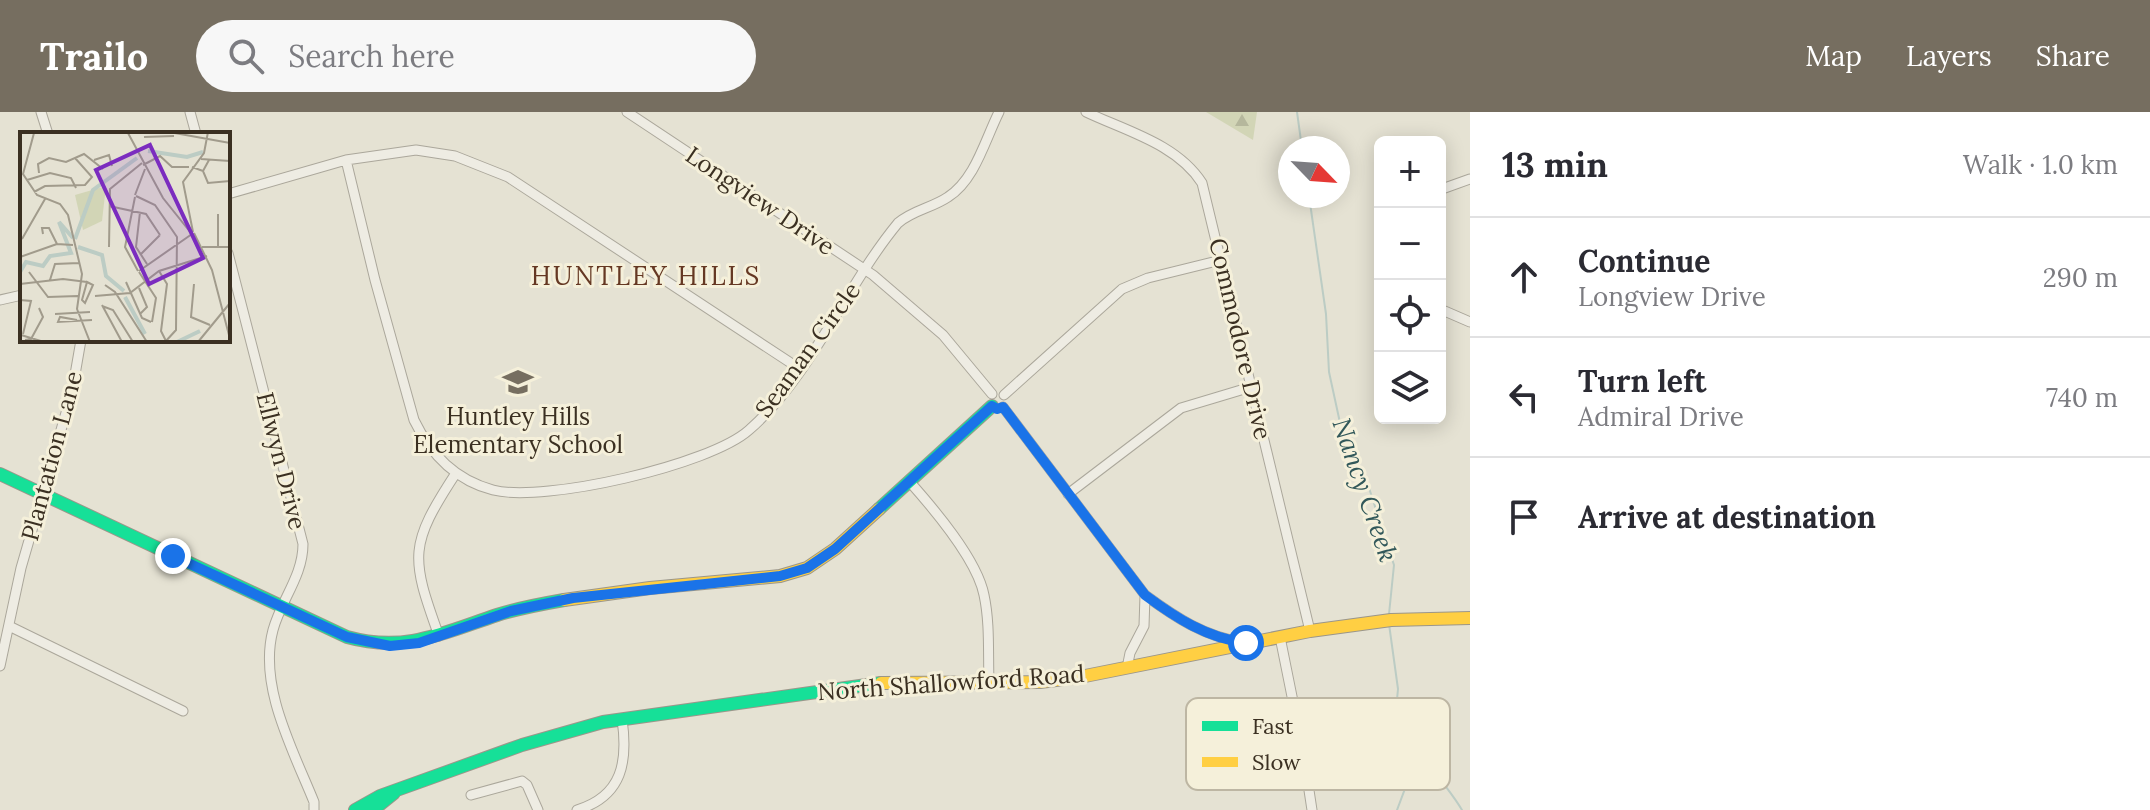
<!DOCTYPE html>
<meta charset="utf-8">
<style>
:root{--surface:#fff;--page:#f7f7f7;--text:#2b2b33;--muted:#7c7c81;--line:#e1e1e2;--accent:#766e60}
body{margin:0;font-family:Lora,serif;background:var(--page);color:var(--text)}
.controls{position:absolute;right:24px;top:24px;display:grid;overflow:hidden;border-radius:12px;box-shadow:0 4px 20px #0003}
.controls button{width:72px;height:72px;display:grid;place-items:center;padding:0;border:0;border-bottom:2px solid var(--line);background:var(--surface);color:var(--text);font:40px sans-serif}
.compass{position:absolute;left:1278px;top:24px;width:72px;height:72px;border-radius:50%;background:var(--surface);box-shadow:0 4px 20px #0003;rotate:115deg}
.stop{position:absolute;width:24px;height:24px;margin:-18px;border:6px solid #1a73e8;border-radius:50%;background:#fff}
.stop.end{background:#1a73e8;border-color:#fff;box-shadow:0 2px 8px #0008}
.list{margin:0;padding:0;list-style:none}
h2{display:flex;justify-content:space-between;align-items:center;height:104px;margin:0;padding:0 32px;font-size:34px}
h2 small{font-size:26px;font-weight:400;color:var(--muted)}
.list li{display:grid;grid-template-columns:52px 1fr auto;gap:24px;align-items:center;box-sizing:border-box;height:120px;padding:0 32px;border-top:2px solid var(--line)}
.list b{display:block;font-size:30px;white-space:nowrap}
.list p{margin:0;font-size:26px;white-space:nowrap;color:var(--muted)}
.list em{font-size:26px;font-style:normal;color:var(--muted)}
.icon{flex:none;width:44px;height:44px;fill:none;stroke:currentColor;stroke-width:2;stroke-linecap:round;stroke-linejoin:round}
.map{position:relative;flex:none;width:1470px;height:698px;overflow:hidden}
header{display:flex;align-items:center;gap:48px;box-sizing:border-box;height:112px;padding:0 40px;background:var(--accent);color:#fff}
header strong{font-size:38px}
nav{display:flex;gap:44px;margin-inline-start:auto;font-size:28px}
.search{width:560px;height:72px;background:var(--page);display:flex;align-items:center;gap:20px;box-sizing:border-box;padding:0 28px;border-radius:44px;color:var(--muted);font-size:30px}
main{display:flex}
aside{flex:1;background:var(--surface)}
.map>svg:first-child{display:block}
.forest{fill:url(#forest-firs)}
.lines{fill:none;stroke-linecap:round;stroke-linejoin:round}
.stream{stroke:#bcccc4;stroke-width:2}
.street-casing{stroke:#aba79b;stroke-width:11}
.fast-casing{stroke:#9b968a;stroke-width:14}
.slow-casing{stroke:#9b968a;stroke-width:14}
.street{stroke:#eeece3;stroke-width:9}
.fast{stroke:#16e098;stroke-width:12}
.slow{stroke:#ffcf43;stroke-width:12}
.route{stroke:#1a73e8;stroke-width:10}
.labels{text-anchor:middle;stroke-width:6;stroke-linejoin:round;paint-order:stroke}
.street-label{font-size:24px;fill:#3b3022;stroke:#f5f0da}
.poi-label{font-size:24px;fill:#3b3022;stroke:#f5f0da}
.neighbourhood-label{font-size:26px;letter-spacing:2px;fill:#653823;stroke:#f5f0da}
.water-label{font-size:26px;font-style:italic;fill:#32585a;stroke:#f5f0da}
.inset-river{fill:none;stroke:#bcccc4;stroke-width:4}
.inset-road{fill:none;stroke:#a19b8c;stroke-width:2}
.view{fill:#7b2cbf;fill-opacity:0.15;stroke:#7b2cbf;stroke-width:4}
.inset-edge{fill:none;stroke:#3b3022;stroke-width:4}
.key{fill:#f5f0da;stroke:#bdb6a3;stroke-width:2}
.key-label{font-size:22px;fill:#3b3022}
</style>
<header>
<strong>Trailo</strong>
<div class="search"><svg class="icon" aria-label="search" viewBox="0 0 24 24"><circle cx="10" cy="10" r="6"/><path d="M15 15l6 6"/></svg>Search here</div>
<nav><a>Map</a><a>Layers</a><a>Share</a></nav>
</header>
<main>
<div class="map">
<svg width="1470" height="698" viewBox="0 0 1470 698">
<defs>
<pattern id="forest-firs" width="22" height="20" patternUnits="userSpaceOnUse" patternTransform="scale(2)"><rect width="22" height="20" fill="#d2d5b6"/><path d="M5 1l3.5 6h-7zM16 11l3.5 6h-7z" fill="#b5b79c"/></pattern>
</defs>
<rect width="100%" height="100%" fill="#e5e2d3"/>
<path class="forest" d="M1206 0H1257L1253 28Z"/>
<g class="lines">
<path class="stream" d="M1297 0 1302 36
M1309 84 1326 202 1329 260 1342 320 1370 379 1394 453 1389 502
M1389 512 1398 577 1395 608 1401 628 1422 633
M1423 634C1429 641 1429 650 1434 658 1443 672 1454 684 1462 698
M1397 698 1421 634"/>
<g class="street-casing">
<path id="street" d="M41 0 48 22
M190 0 196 22
M627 0 873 163 943 223 992 282
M1086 0C1126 19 1177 32 1202 71L1310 519
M346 48 375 168 414 308C431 343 455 368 493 378 544 391 710 353 749 318 812 263 845 175 898 111 913 98 932 96 948 85 975 68 985 28 999 0
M1442 77 1470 67
M228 82 346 48 416 38 455 44 508 65 800 257
M228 141 303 432C303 464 281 488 273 518 258 574 293 638 314 690V698
M0 188 22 183
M1440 197 1470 210
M1004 283 1122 177 1148 166 1221 148
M1003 295 1145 483C1175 505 1205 525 1242 530
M909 369C933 396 977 447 984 483 990 511 988 541 989 570
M1068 382 1181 296 1251 275
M9 514 183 599
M439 524C410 444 409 433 456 361
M1280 525 1303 639 1312 698
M0 554 21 456 72 280 81 228
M1127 556 1130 541 1144 514 1145 483
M471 683 522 669 527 673 538 698
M577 698C623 684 628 649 622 607"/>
</g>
<g class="fast-casing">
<path id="fast" d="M0 362 347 525C405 541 443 521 497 503 519 496 541 492 564 488
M879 397 992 294
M355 698 380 684 522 633 603 610 881 571
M373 698 394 681"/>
</g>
<g class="slow-casing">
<path id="slow" d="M564 488 650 476 780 464 807 456 835 437 879 397
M881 571 1040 570 1080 565 1310 519 1391 508 1470 506"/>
</g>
<use href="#street" class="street"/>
<use href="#fast" class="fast"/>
<use href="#slow" class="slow"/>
</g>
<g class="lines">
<path class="route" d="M173 444 347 525 390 534 419 531 511 499 573 486 780 464 807 456 835 437 992 294 997 297 1003 295 1145 483C1176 506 1207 526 1246 531"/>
</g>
<defs>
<g id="school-bare" transform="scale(2.4)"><path d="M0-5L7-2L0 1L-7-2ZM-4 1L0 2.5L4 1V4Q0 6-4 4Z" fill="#766e60" stroke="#f5f0da" stroke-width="2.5" paint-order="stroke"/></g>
</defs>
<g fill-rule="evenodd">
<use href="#school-bare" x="518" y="270"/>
</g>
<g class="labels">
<g class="street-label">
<text transform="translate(760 89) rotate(34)" y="8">Longview Drive</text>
<text transform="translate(1240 227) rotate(77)" y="8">Commodore Drive</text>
<text transform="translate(808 238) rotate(-54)" y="8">Seaman Circle</text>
<text transform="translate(52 344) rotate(-75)" y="8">Plantation Lane</text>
<text transform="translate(281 349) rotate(76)" y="8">Ellwyn Drive</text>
<text transform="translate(951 571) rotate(-4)" y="8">North Shallowford Road</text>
</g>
<g class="poi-label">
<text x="518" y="313">Huntley Hills<tspan x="518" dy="28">Elementary School</tspan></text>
</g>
<g class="neighbourhood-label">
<text x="646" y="173">HUNTLEY HILLS</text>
</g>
<g class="water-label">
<text transform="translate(1365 378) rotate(71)" y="9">Nancy Creek</text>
</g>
</g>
<g transform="translate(20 20)">
<rect width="210" height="210" fill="#e5e2d3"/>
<path d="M86 54 82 89 63 98 55 63Z" fill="#d2d5b6"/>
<path class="inset-river" d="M128 19 167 25 183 20M55 107 73 58 117 26M58 115 82 123 86 144 104 159M0 140 6 130 23 134 30 124 51 121 39 90 53 106M105 165 125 202M157 210 180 199"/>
<path class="inset-road" d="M149 0 210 11M0 1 127 0M14 1 3 42 17 63 40 72 48 83 62 142 57 177 70 210M108 1 143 66 171 101M124 5 154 4M181 27 210 29M74 28 89 23 92 34M123 33 140 24 152 35H169M172 35 183 39 189 28M183 39 188 51 210 49M19 41 18 32 29 26 46 30 64 22 83 37M7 48 30 41 51 46 56 56M14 60 25 54 65 53 72 45 55 26M115 63 125 37M116 64 135 73 157 105 156 198 145 210M115 65 105 115 118 139M89 74 126 82 140 103M120 80 116 115 127 132M173 100 163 50 184 21 188 0M174 101 192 138 210 207M23 102 22 96H29L37 112 53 113M2 107 25 67M89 115 90 57 122 31M182 115H210M198 115V82M120 123 140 103M0 125 37 112M119 139 172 102M139 139 147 152 141 199 146 209M9 140 28 165 58 164M119 140 136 166 132 190M30 148 35 132 59 131M67 150 73 153 65 171 62 168ZM106 150 122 186 131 190M0 152 43 147 67 150M174 152 171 185 190 193M85 153 95 160 127 210M119 156 127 175 120 182M75 164 110 161 139 139 187 124M0 168 11 169 3 202M82 173 102 210M82 174 93 178 113 210M35 182 70 180M57 188 40 185 38 190 72 188M1 203 24 210M5 208 11 207 23 185 19 176M178 210 210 171"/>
<path class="view" d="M130 13 183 126 129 152 76 38Z"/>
<rect width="210" height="210" class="inset-edge"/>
</g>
<rect x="1186" y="586" width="264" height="92" rx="12" class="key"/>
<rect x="1202" y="609" width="36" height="10" fill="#16e098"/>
<rect x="1202" y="645" width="36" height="10" fill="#ffcf43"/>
<g class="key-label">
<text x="1252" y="622">Fast</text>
<text x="1252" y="658">Slow</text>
</g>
</svg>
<div class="controls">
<button>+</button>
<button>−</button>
<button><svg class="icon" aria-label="locate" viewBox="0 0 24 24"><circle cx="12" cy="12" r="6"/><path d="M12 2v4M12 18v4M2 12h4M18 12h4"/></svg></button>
<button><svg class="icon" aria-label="layers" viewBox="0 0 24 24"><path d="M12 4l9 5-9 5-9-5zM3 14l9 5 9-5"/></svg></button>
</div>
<svg class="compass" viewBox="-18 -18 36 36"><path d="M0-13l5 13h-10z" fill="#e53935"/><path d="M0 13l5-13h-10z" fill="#7c7c81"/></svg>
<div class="stop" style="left:1246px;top:531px"></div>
<div class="stop end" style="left:173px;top:444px"></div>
</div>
<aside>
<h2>13 min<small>Walk · 1.0 km</small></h2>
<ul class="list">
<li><svg class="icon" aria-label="ahead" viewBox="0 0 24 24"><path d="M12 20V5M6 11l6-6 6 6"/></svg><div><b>Continue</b><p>Longview Drive</p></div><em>290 m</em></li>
<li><svg class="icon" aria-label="left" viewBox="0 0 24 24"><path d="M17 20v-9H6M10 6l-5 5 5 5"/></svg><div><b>Turn left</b><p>Admiral Drive</p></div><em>740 m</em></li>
<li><svg class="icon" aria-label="arrive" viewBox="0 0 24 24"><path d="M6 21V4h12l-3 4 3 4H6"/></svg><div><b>Arrive at destination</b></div></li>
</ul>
</aside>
</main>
